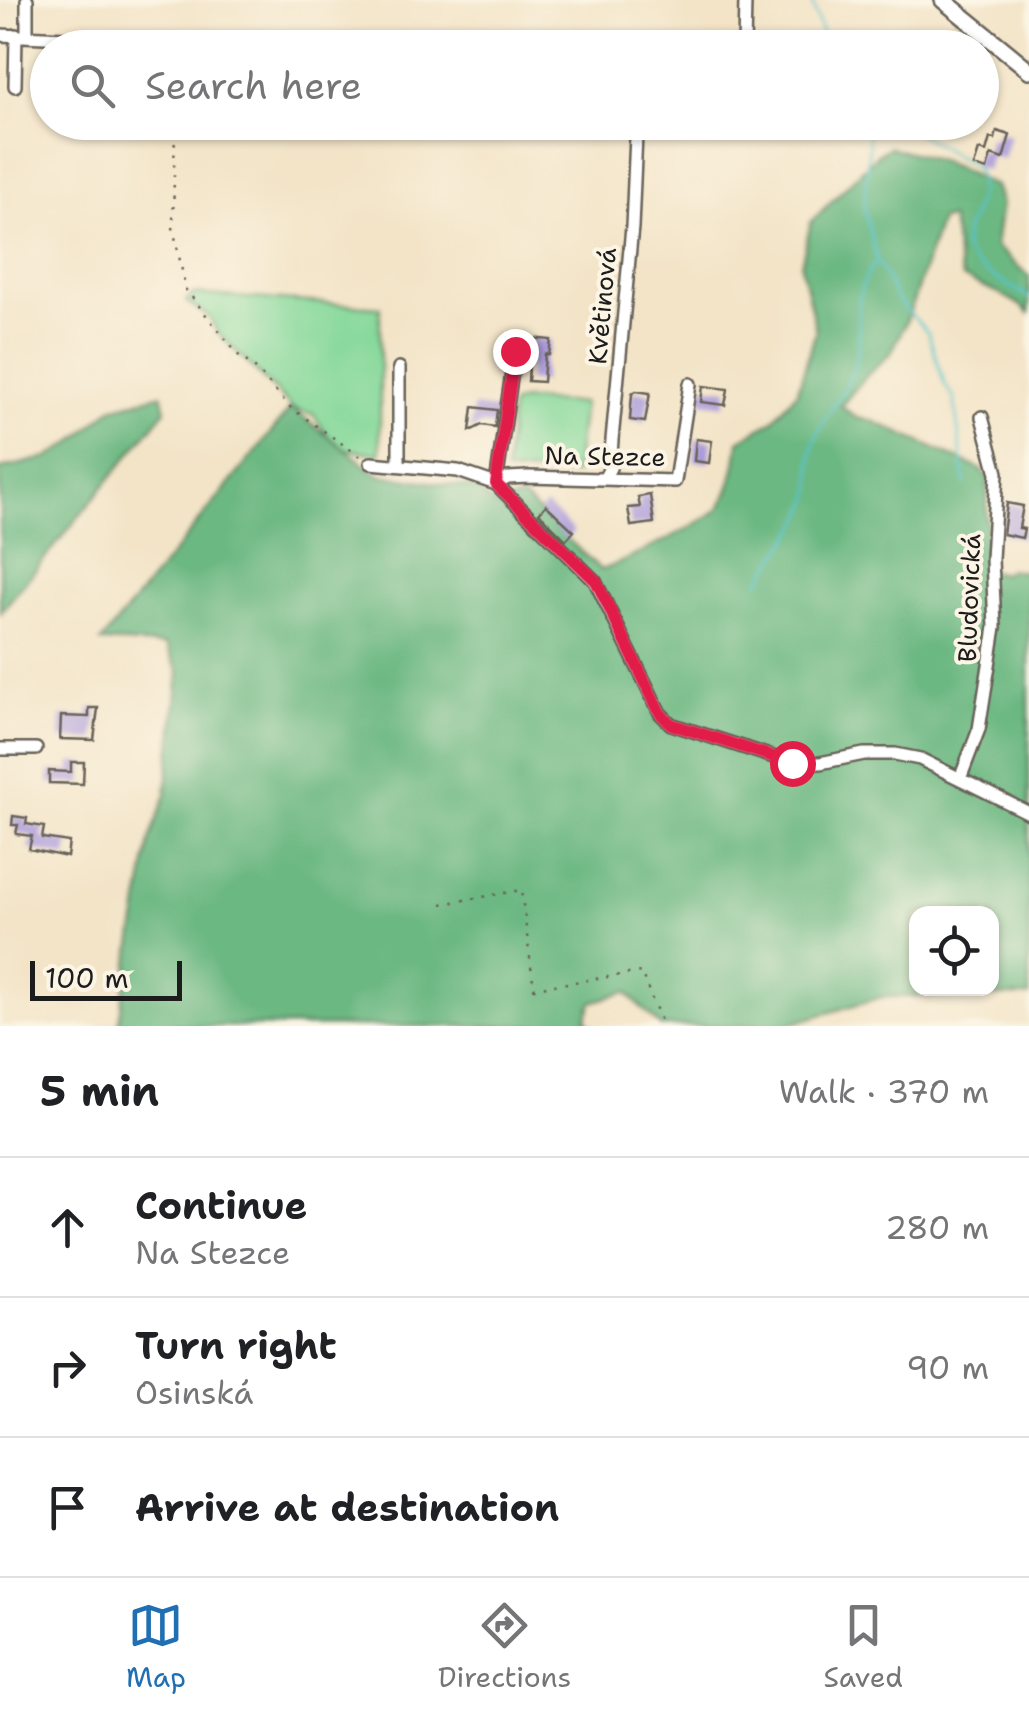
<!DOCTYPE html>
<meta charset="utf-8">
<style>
:root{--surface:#fff;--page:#f2f2f2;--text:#202124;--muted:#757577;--line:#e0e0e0;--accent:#1f6fb2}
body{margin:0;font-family:"Shantell Sans",sans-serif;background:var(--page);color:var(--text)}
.controls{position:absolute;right:30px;bottom:30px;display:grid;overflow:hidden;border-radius:20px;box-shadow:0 2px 8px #0004}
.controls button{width:90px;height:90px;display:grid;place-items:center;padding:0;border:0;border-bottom:2px solid var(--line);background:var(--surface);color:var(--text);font:50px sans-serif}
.scale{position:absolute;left:30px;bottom:25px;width:152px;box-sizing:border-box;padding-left:10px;border:5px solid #1c1c1c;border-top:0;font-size:28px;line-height:35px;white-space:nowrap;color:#1c1c1c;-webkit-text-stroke:8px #fcf5e5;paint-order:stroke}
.stop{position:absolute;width:30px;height:30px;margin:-22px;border:8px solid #e11d48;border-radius:50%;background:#fff}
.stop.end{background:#e11d48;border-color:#fff;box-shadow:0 2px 10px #0008}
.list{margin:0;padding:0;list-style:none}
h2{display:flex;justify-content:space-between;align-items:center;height:130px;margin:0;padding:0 40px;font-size:42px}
h2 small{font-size:32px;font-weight:400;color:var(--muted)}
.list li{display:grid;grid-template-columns:65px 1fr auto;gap:30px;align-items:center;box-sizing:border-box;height:140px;padding:0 40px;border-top:2px solid var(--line)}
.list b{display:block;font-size:38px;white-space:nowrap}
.list p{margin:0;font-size:32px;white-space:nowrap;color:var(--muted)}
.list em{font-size:32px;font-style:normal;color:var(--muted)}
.icon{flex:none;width:55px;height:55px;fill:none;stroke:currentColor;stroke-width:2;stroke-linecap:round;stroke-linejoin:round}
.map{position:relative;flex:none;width:1029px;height:1026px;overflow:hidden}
.search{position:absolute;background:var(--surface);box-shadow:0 2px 8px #0004;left:30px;right:30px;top:30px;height:110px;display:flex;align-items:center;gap:25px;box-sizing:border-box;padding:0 35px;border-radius:55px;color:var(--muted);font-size:38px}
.sheet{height:550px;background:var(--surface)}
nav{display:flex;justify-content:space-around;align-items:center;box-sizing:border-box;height:140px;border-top:2px solid var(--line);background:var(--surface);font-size:28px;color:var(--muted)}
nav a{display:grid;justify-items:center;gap:5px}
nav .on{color:var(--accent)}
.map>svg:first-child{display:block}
.green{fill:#85d89a;stroke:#507a5b;stroke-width:2.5}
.forest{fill:#6cb882;stroke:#446a4f;stroke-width:2.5;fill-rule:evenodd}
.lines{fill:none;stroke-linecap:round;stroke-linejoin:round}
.stream{stroke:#58c5cc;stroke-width:2.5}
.building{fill:#aa9ada}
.minor-casing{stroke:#676258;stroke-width:16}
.major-casing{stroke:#676258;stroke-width:20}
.path{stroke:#676258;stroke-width:2.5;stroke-dasharray:2.5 8;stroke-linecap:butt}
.minor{stroke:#fff;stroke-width:11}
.major{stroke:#fff;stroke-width:15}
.route{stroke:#e11d48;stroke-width:12}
.labels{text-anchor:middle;stroke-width:8;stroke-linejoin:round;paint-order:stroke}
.street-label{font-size:25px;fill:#1c1c1c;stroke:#fcf5e5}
</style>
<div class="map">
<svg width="1029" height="1026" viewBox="0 0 1029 1026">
<rect width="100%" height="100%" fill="#fcf5e5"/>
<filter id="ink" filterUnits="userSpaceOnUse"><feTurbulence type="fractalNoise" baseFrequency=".01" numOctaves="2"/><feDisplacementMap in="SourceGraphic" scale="20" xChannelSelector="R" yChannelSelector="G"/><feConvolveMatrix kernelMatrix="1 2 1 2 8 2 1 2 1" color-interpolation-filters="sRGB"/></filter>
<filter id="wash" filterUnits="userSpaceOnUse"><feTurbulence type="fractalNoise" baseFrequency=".0048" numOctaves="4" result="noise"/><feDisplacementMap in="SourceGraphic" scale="40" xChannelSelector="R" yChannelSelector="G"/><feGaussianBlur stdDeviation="2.25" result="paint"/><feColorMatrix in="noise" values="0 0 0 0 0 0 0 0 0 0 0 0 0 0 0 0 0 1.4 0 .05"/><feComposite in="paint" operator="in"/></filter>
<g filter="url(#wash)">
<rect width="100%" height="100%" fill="#f3e4c7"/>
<path class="green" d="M193 294 380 307V454L342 449 331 440 313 414 293 409 217 332 210 318 186 301Z
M524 400 583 403 575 474 505 472 511 408 513 404Z"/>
<path class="forest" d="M889 147 940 160 995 186 1001 204 995 246 1029 276V313C1016 298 981 287 962 277 955 257 956 238 950 218L940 220 907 320 891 353 866 376 841 406 857 418 873 421 980 469 988 477 985 570 1003 574 1009 569 1029 573V996L882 997 783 1026H660L626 992 592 1002 586 1019 590 1026H118L150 840 166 794 179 673 166 645 101 642 291 408 379 475 475 488 495 506 522 497 601 570C620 564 709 520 719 508 732 491 737 461 739 441L772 421 797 392 816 331 801 265 811 222 877 155ZM916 914H992V988H916Z
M162 394 166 410 0 613V469L49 457 72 443 112 408Z"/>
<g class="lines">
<path class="stream" d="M811 0 827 48
M867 122 869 144 864 207 877 260 896 298 928 333 945 385 954 398 965 483
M899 122 975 167C995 201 949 233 969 257 982 273 1011 286 1029 297
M759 582C775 557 799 530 809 502 816 484 808 465 813 448 819 421 843 397 853 371 868 330 844 300 877 260"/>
</g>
<g id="blocks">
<path class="building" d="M997 131 1010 135 1003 159 991 155 987 170 974 166 979 150 986 152 990 138 995 139Z
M531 338 551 340 549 355 545 354 543 382 528 381Z
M703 386 728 389 725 405 701 402Z
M636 391 650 393 645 422 630 420 632 394Z
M473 407 497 410 495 427 482 425 470 431Z
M696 439 712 441 709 463 694 461Z
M650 495 654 523 631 526 628 508 640 507 638 497Z
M1007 503 1023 506 1019 528 1024 529 1022 538 1003 534Z
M546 505 574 531 566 540 539 513Z
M89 708H98L94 740 60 739 61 716 89 717Z
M71 762H84L83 784 49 783V771L71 772Z
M13 816 27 818 26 824 44 827 42 838 69 842 67 857 29 849 32 836 16 834 18 825H12Z"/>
</g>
</g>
<g filter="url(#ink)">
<use href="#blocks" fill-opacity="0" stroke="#676258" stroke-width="2.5"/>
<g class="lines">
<g class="minor-casing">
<path id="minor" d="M0 35 154 42
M27 35V0
M744 48 745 0
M15 86 16 35
M399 368V465
M371 463 458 471 496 484 595 581 660 713 671 724 792 763H820L864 754H895L920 759 1029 813
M604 479 610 468 612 440 632 227 636 135
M496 484 508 478 528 477 675 481 690 384
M496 484 515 351
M0 749H36
M960 779 979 729 995 627 992 559 997 473 982 417"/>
</g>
<g class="major-casing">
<path id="major" d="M943 0 1029 70"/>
</g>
<path class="path" d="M175 122 173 227 186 290 240 357 254 367 291 408 361 457
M442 904 521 890 534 988 641 972 663 1026"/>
<use href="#minor" class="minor"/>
<use href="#major" class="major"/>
</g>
</g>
<g class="lines" filter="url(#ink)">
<path class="route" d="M515 351 496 484 596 581 660 713 671 724 792 763"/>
</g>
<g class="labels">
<g class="street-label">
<text transform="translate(602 306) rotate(-85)" y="9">Květinová</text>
<text transform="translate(605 456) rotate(1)" y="9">Na Stezce</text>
<text transform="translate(969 598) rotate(-88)" y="9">Bludovická</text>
</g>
</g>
</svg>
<div class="controls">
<button><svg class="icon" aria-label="locate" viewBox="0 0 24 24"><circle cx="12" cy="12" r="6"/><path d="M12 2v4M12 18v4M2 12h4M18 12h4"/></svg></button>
</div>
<div class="scale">100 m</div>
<div class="stop" style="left:792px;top:763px"></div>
<div class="stop end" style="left:515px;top:351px"></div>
<div class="search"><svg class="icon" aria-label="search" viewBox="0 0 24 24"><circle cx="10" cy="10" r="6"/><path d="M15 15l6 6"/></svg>Search here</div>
</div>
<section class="sheet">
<h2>5 min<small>Walk · 370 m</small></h2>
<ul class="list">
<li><svg class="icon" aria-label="ahead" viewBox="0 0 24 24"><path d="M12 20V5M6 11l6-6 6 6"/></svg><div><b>Continue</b><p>Na Stezce</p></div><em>280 m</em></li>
<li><svg class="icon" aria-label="right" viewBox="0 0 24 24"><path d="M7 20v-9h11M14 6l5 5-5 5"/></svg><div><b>Turn right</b><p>Osinská</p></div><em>90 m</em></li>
<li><svg class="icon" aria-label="arrive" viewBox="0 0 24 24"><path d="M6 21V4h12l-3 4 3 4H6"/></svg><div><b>Arrive at destination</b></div></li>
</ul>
</section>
<nav>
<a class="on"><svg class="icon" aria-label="map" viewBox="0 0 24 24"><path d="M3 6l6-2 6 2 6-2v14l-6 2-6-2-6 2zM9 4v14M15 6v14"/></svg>Map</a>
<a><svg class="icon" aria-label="directions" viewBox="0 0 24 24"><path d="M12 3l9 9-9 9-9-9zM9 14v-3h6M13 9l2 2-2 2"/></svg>Directions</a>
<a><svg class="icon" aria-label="saved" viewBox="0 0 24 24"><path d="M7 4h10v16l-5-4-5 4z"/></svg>Saved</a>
</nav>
